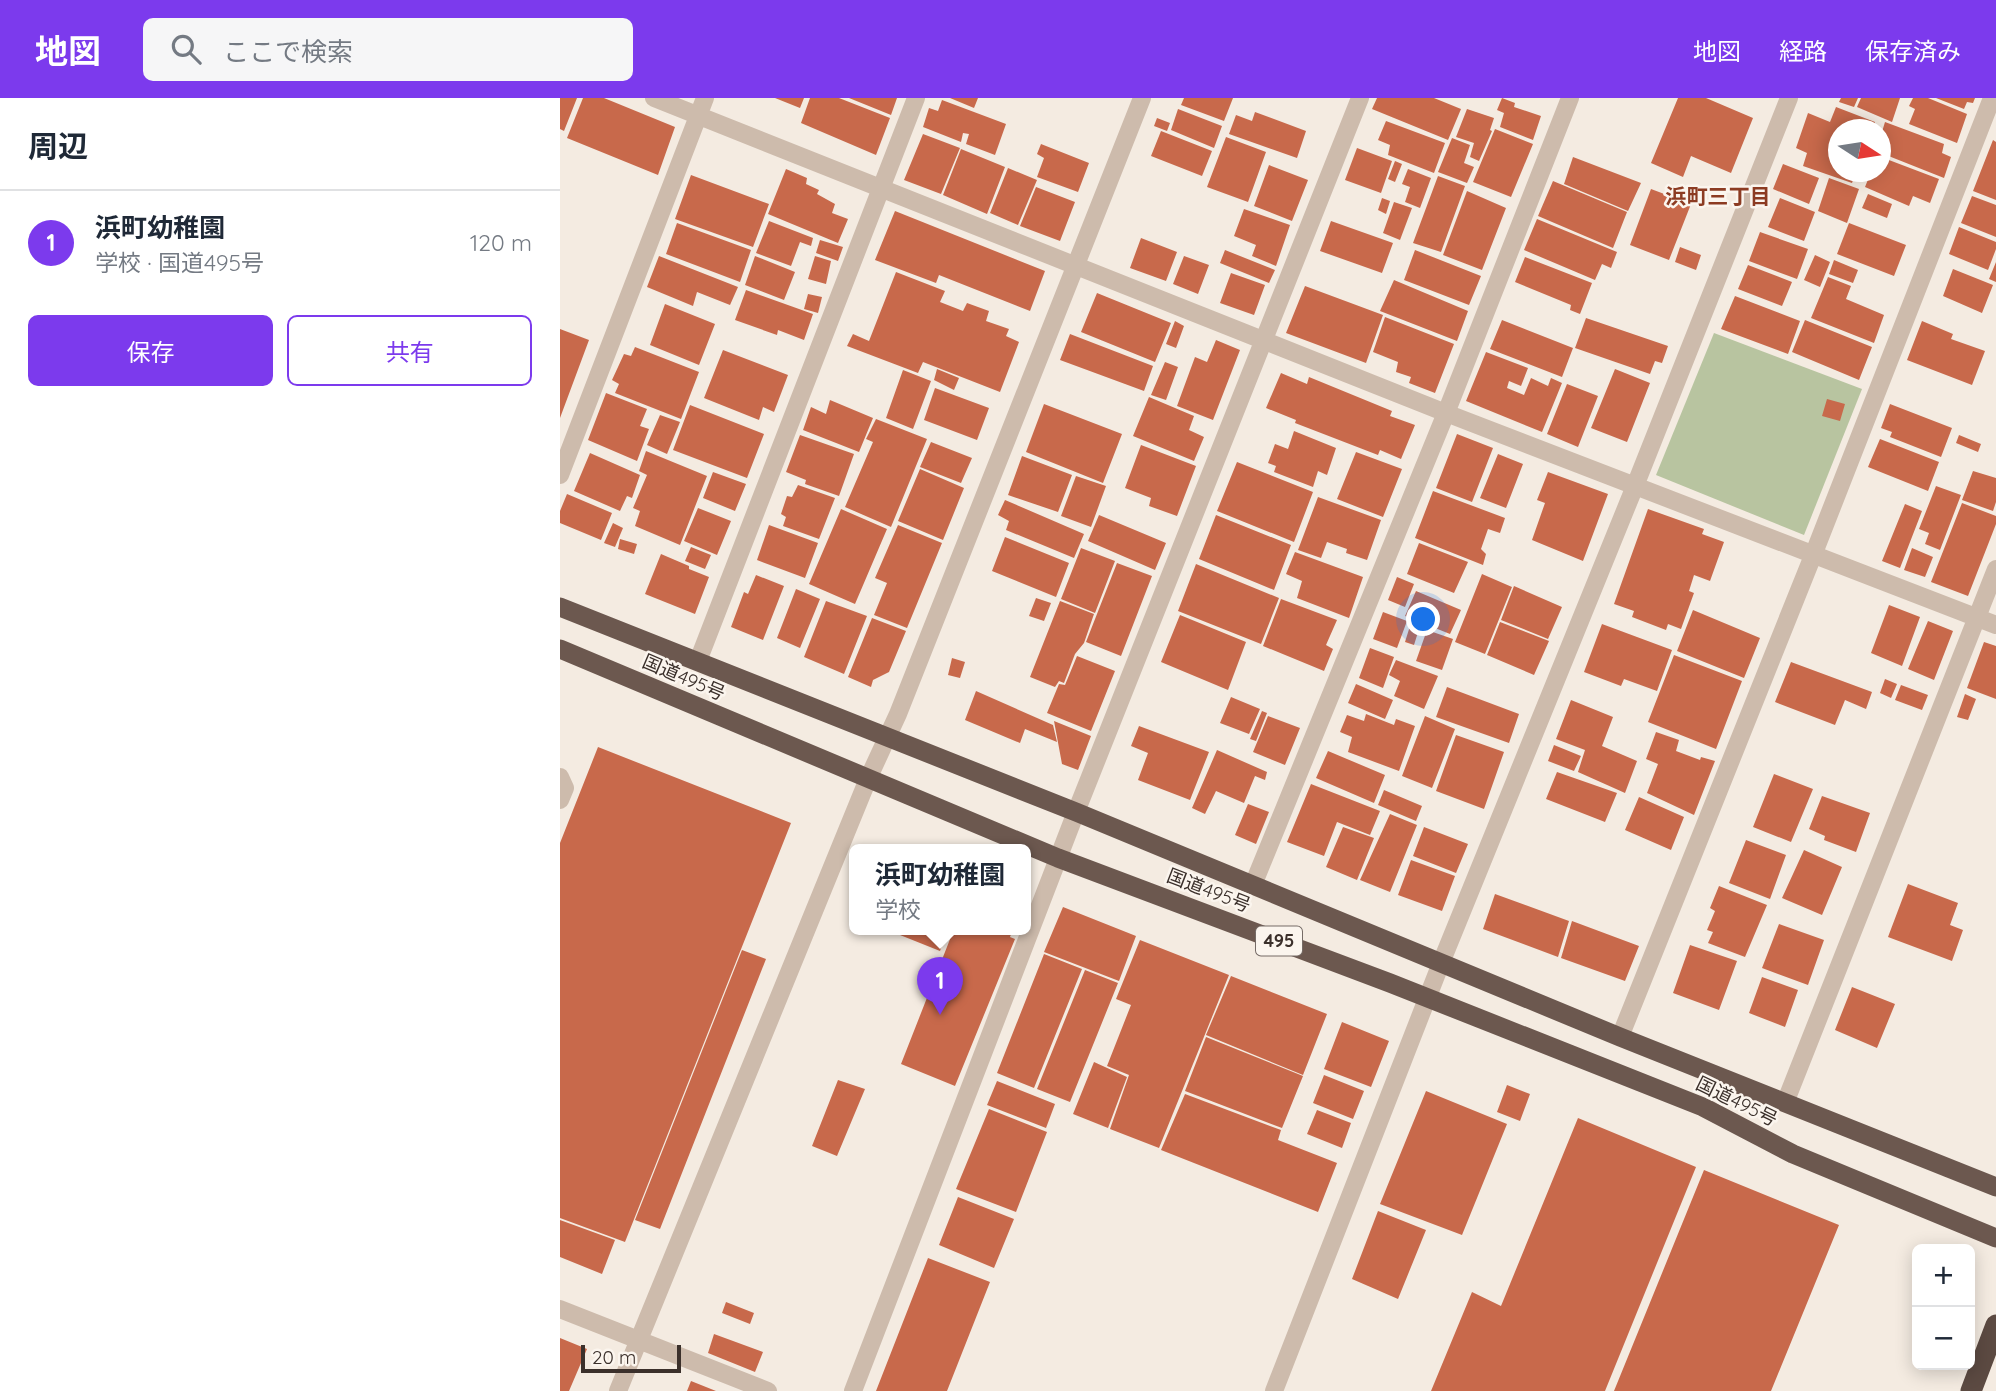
<!DOCTYPE html>
<html lang="ja">
<meta charset="utf-8">
<style>
:root{--surface:#fff;--page:#f6f6f7;--text:#1f2937;--muted:#747a83;--line:#e0e1e3;--accent:#7c3aed}
body{margin:0;font-family:Quicksand,"Noto Sans JP",sans-serif;background:var(--page);color:var(--text)}
.controls{position:absolute;right:21px;bottom:21px;display:grid;overflow:hidden;border-radius:10px;box-shadow:0 4px 18px #0003}
.controls button{width:63px;height:63px;display:grid;place-items:center;padding:0;border:0;border-bottom:2px solid var(--line);background:var(--surface);color:var(--text);font:35px sans-serif}
.compass{position:absolute;left:1268px;top:21px;width:63px;height:63px;border-radius:50%;background:var(--surface);box-shadow:0 4px 18px #0003;rotate:102deg}
.scale{position:absolute;left:21px;bottom:18px;width:100px;box-sizing:border-box;padding-left:7px;border:4px solid #3b302b;border-top:0;font-size:19px;line-height:24px;white-space:nowrap;color:#3b302b;-webkit-text-stroke:5px #fbf5ee;paint-order:stroke}
.you{position:absolute;left:864px;top:522px;width:24px;height:24px;margin:-18px;border:5px solid #fff;border-radius:50%;background:#1a73e8;box-shadow:0 0 0 10px #1a73e833}
.badge{display:grid;place-items:center;width:46px;height:46px;border-radius:50%;background:var(--accent);color:#fff;font-size:23px;font-weight:700}
.pin{position:absolute;translate:-50% -58px;filter:drop-shadow(0 2px 4px #0008)}
.pin::after{content:'';position:absolute;top:37px;width:24px;height:21px;background:inherit;clip-path:polygon(0 0,100% 0,50% 100%)}
.popup{position:absolute;left:289px;top:746px;width:182px;height:91px;box-sizing:border-box;display:grid;place-content:center;border-radius:10px;background:var(--surface);filter:drop-shadow(0 2px 5px #0005);font-size:23px;white-space:nowrap;color:var(--muted)}
.popup b{font-size:26px;color:var(--text)}
.popup::after{content:'';position:absolute;left:50%;top:100%;margin-left:-14px;border:14px solid transparent;border-top-color:var(--surface)}
.list{margin:0;padding:0;list-style:none}
h2{display:flex;justify-content:space-between;align-items:center;height:91px;margin:0;padding:0 28px;font-size:30px}
h2 small{font-size:23px;font-weight:400;color:var(--muted)}
.list li{display:grid;grid-template-columns:46px 1fr auto;gap:21px;align-items:center;box-sizing:border-box;height:105px;padding:0 28px;border-top:2px solid var(--line)}
.list b{display:block;font-size:26px;white-space:nowrap}
.list p{margin:0;font-size:23px;white-space:nowrap;color:var(--muted)}
.list em{font-size:23px;font-style:normal;color:var(--muted)}
.actions{display:flex;gap:14px;padding:21px 28px}
.actions a{flex:1;padding:16px 0;border:2px solid var(--accent);border-radius:10px;text-align:center;font-size:24px;color:var(--accent)}
.actions .main{background:var(--accent);color:#fff}
.icon{flex:none;width:38px;height:38px;fill:none;stroke:currentColor;stroke-width:2;stroke-linecap:round;stroke-linejoin:round}
.map{position:relative;flex:none;width:1436px;height:1293px;overflow:hidden}
header{display:flex;align-items:center;gap:42px;box-sizing:border-box;height:98px;padding:0 35px;background:var(--accent);color:#fff}
header strong{font-size:33px}
nav{display:flex;gap:38px;margin-inline-start:auto;font-size:24px}
.search{width:490px;height:63px;background:var(--page);display:flex;align-items:center;gap:18px;box-sizing:border-box;padding:0 24px;border-radius:10px;color:var(--muted);font-size:26px}
main{display:flex}
aside{flex:1;background:var(--surface)}
.map>svg:first-child{display:block}
.green{fill:#b8c4a0}
.building{fill:#c8694b}
.lines{fill:none;stroke-linecap:round;stroke-linejoin:round}
.service{stroke:#cdbbac;stroke-width:18}
.minor{stroke:#cdbbac;stroke-width:18}
.trunk{stroke:#6c584f;stroke-width:19}
.motorway{stroke:#5c4a42;stroke-width:21}
.labels{text-anchor:middle;stroke-width:5;stroke-linejoin:round;paint-order:stroke}
.shield{fill:#fbf5ee;stroke:#756b66;stroke-width:2}
.shield-label{font-size:18px;font-weight:bold;fill:#3b302b}
.street-label{font-size:19px;fill:#3b302b;stroke:#fbf5ee}
.neighbourhood-label{font-size:21px;font-weight:bold;fill:#8c3b22;stroke:#fbf5ee}
</style>
<header>
<strong>地図</strong>
<div class="search"><svg class="icon" aria-label="search" viewBox="0 0 24 24"><circle cx="10" cy="10" r="6"/><path d="M15 15l6 6"/></svg>ここで検索</div>
<nav><a>地図</a><a>経路</a><a>保存済み</a></nav>
</header>
<main>
<aside>
<h2>周辺<small></small></h2>
<ul class="list">
<li><span class="badge">1</span><div><b>浜町幼稚園</b><p>学校 · 国道495号</p></div><em>120 m</em></li>
</ul>
<div class="actions"><a class="main">保存</a><a>共有</a></div>
</aside>
<div class="map">
<svg width="1436" height="1293" viewBox="0 0 1436 1293">
<rect width="100%" height="100%" fill="#f4ebe1"/>
<path class="green" d="M1154 235 1302 291 1244 437 1096 377Z"/>
<path class="building" d="M0 0H17L4 33 0 31Z
M23 0H44L115 29 98 77 7 40Z
M215 0H244L240 10Z
M250 0H279L330 20 316 57 241 25Z
M289 0H337L331 17Z
M390 0H418L414 10Z
M624 0H673L664 23 621 7Z
M817 0H874L901 11 888 42 812 11Z
M942 0 955 5 954 9 981 18 973 42 940 29 944 15 937 12Z
M1118 0H1146L1193 20 1171 75 1131 58 1123 79 1091 65Z
M1281 0H1298L1294 9 1279 4Z
M1301 0H1340L1332 24 1297 9Z
M1353 0H1368L1407 16 1397 45 1349 26 1355 11 1349 8Z
M1376 0H1415L1413 5 1407 4 1404 11Z
M382 2 446 26 435 57 406 46 409 36 403 35 401 44 363 29 369 10 378 13Z
M1276 9 1315 24 1312 32H1279V74H1296L1292 85 1243 68 1247 55 1236 50 1248 15 1270 24Z
M618 11 662 28 654 50 611 32Z
M907 11 934 20 930 32 932 33 919 63 910 59 914 45 896 39Z
M695 14 746 33 737 60 669 36 676 17 692 23Z
M597 20 610 25 607 33 594 28Z
M826 23 885 45 874 75 828 57 830 47 818 42Z
M1325 24 1384 46 1382 55 1391 59 1384 80 1321 55V37Z
M935 31 973 46 951 99 913 84Z
M601 33 652 53 642 78 591 58Z
M363 36 400 50 381 96 344 82Z
M666 39 706 54 688 104 647 89Z
M892 40 910 47 904 65 914 69 907 85 878 74Z
M1433 42 1436 44V102L1413 93Z
M481 46 529 65 518 94 477 79 484 60 477 56Z
M797 50 832 63 821 95 785 82Z
M401 51 445 69 427 116 383 97Z
M1013 59 1081 85 1068 113 1004 86Z
M1321 59 1379 81 1370 105 1353 98 1349 108 1305 89 1311 74H1321Z
M835 63 842 66 835 84 828 81Z
M1223 66 1259 80 1249 106 1213 91Z
M709 67 748 82 732 123 694 108Z
M448 70 477 82 458 127 430 115Z
M226 71 247 80 246 86 259 92 257 96 275 106 272 115 288 121 278 145 208 116Z
M848 71 871 80 860 110 845 104 850 89 842 86Z
M131 77 209 106 193 149 115 121Z
M878 78 905 88 881 154 853 145Z
M1269 80 1299 91 1287 125 1258 113Z
M993 83 1067 114 1053 150 978 118Z
M476 89 515 104 500 143 460 128Z
M1091 91 1131 106 1109 162 1070 147Z
M907 93 946 110 922 172 883 157Z
M1308 96 1332 106 1327 120 1302 110Z
M1412 98 1436 107V139L1401 125Z
M822 100 830 103 826 116 818 112Z
M1220 100 1255 114 1244 143 1208 129Z
M834 104 852 110 840 142 823 135Z
M684 111 730 127 716 168 692 158 696 147 674 138Z
M335 113 485 173 470 213 379 177 376 185 315 162Z
M977 121 1057 154 1051 170 1042 166 1035 182 964 152Z
M209 123 253 140 251 148 240 144 231 168 196 155Z
M771 123 833 145 822 175 760 153Z
M117 125 191 152 180 184 106 156Z
M1289 125 1346 147 1334 178 1277 156Z
M1399 129 1436 144V151L1428 172 1389 156Z
M1200 134 1248 151 1237 181 1189 163Z
M581 140 617 154 606 183 570 170Z
M260 142 283 149 278 163 256 155Z
M1120 149 1141 157 1136 172 1115 164Z
M665 152 715 172 709 185 660 165Z
M855 152 921 178 909 207 844 182Z
M1255 157 1270 164 1260 189 1244 182Z
M99 158 178 189 170 207 137 194 133 208 87 189Z
M195 158 235 174 224 202 185 187Z
M255 158 271 163 266 186 248 181Z
M624 158 649 167 638 196 613 186Z
M965 159 1032 185 1020 216 1010 212 1011 207 955 184Z
M1274 162 1298 172 1293 185 1269 176Z
M1436 164V184L1429 181Z
M1188 167 1232 184 1222 208 1178 191Z
M1393 171 1433 187 1422 215 1383 198Z
M336 174 385 193 380 204 403 213 407 205 429 213 426 223 449 231 446 238 459 244 440 294 363 264 358 275 287 248 293 236 309 243Z
M671 175 705 187 694 217 660 205Z
M1268 179 1291 188 1286 201 1324 217 1314 245 1251 220Z
M834 182 908 213 897 243 820 213Z
M745 188 823 217 806 265 726 235Z
M186 192 253 216 244 242 218 232 217 237 175 222Z
M537 195 611 225 595 264 521 234Z
M248 196 262 199 258 215 244 211Z
M1175 198 1240 223 1228 256 1161 231Z
M105 206 155 226 139 267 90 247Z
M825 219 894 246 875 295 849 285 851 279 836 274 838 264 813 254Z
M1026 220 1108 248 1102 265 1095 263 1090 276 1015 250Z
M942 222 1013 250 1002 279 930 251Z
M1245 222 1312 249 1299 282 1232 254Z
M615 223 624 228 616 250 606 246Z
M1362 223 1393 236 1391 241 1425 253 1412 287 1347 262Z
M0 231 29 242 0 320Z
M510 236 593 268 584 293 500 262Z
M656 242 680 252 653 322 617 308 635 259 647 264Z
M75 249 139 274 121 321 55 295 59 286 52 282 64 256 71 258Z
M163 252 228 277 214 314 203 309 199 322 144 300Z
M926 254 968 270 961 288 949 283 947 290 964 297 971 280 988 288 991 280 1002 285 982 334 906 303Z
M605 264 618 269 606 302 591 297Z
M377 271 399 280 394 292 374 282Z
M1055 271 1090 285 1067 344 1031 330Z
M343 272 371 283 353 331 326 320Z
M721 275 747 286 749 279 832 313 830 318 855 327 841 361 820 352 818 357 735 325 736 322 706 310Z
M1007 286 1038 298 1018 349 987 336Z
M375 290 429 310 417 342 364 322Z
M46 295 87 311 80 328 89 331 77 363 28 342Z
M589 299 634 318 629 332 644 339 634 363 573 338Z
M1267 301 1285 306 1280 323 1262 318Z
M270 302 313 320 299 354 243 332 251 309 266 316Z
M484 306 562 336 543 385 466 354Z
M1330 306 1392 330 1381 359 1330 339 1332 334 1321 330Z
M130 307 204 336 187 380 113 352Z
M100 317 120 324 107 356 87 347Z
M316 321 367 341 331 429 285 409 313 344 306 341Z
M734 333 776 350 767 377 758 373 753 389 714 374 716 368 708 365 715 346 728 351Z
M897 336 933 350 912 404 876 390Z
M240 337 294 356 279 398 245 386 246 382 226 374Z
M1399 337 1421 346 1418 354 1396 345Z
M1320 341 1379 364 1368 393 1308 369Z
M371 344 412 360 401 385 360 369Z
M581 347 636 368 617 418 589 408 591 400 565 390Z
M86 353 147 378 120 447 75 428 80 413 73 410 87 377 79 373Z
M796 354 842 371 823 419 777 401Z
M30 355 80 377 72 400 67 398 60 413 14 393Z
M938 356 963 366 946 410 920 400Z
M462 358 512 377 498 414 448 397Z
M677 364 753 394 734 444 657 413Z
M360 371 404 390 383 442 338 423Z
M1413 373 1436 380V404L1433 413 1402 402Z
M153 374 186 386 175 413 143 400Z
M988 374 1048 396 1023 463 972 442 985 405 977 402Z
M516 378 546 388 531 429 501 418Z
M238 387 275 400 259 441 223 428 226 419 221 416 227 398 232 399Z
M1376 388 1401 397 1380 452 1365 446 1369 435 1359 431Z
M873 393 945 420 940 435 928 431 921 451 926 456 923 467 855 440Z
M7 396 52 415 41 442 0 425V413Z
M758 399 821 422 807 462 786 455 787 451 767 444 761 460 738 452Z
M445 402 524 436 514 460 446 432 449 423 438 417Z
M1402 405 1436 418V426L1408 498 1371 484Z
M1345 406 1362 413 1340 470 1322 463Z
M138 410 171 423 157 457 124 443Z
M281 411 327 431 295 506 249 486Z
M1088 411 1144 431 1142 436 1164 444 1150 483 1134 477 1129 493 1134 495 1121 531 1108 526 1106 532 1072 519 1074 513 1054 506Z
M539 417 606 445 595 472 528 443Z
M656 417 731 447 714 492 639 461Z
M53 425 63 430 55 449 44 445Z
M209 427 258 445 245 480 197 462Z
M338 427 382 445 347 530 314 517 327 485 315 480Z
M445 439 509 465 496 499 432 473Z
M60 441 77 446 74 456 58 451Z
M859 445 908 464 894 495 847 476Z
M131 449 151 457 145 471 125 463Z
M521 450 555 463 535 515 501 501Z
M1352 450 1373 459 1365 479 1344 472Z
M735 454 803 479 789 520 737 500 742 483 726 476Z
M101 456 129 468V471L149 479 135 516 85 496Z
M557 465 592 478 561 558 526 544Z
M636 466 719 500 701 546 618 513Z
M922 476 952 489 925 556 895 544Z
M196 477 224 488 203 542 171 529 184 494 188 496Z
M837 479 854 486 845 509 828 502Z
M954 488 1002 509 988 541 941 522Z
M236 491 260 501 240 550 217 540Z
M856 493 901 512 890 536 845 518Z
M476 500 491 505 484 523 469 518Z
M721 501 777 522 766 547 773 551 764 573 703 548Z
M266 503 307 518 284 576 244 559Z
M500 503 534 516 524 545 515 556 504 585 499 583 495 589 470 579Z
M1329 507 1360 519 1342 568 1311 555Z
M1133 512 1200 540 1184 580 1117 553Z
M823 514 847 523 837 550 813 541Z
M620 517 686 544 668 592 601 564Z
M312 520 346 533 329 574 313 582 311 589 288 579Z
M1368 523 1393 533 1374 582 1348 571Z
M940 524 989 543 974 577 927 557Z
M1042 526 1112 552 1097 593 1064 581 1061 588 1024 574Z
M850 528 859 531 854 547 845 544Z
M867 532 893 541 882 572 856 563Z
M1424 544 1436 548V601L1407 590Z
M810 550 834 559 823 590 799 580Z
M1114 557 1182 583 1156 651 1088 624Z
M517 558 555 573 531 633 487 615 499 586 505 587Z
M392 560 405 564 400 580 388 577Z
M836 562 878 578 864 611 834 598 840 583 829 577Z
M1231 564 1312 594 1306 611 1285 602 1275 627 1215 604Z
M1325 581 1337 586 1331 600 1320 595Z
M796 586 833 602 825 621 788 605Z
M1341 587 1368 597 1362 612 1335 602Z
M887 589 959 616 949 645 876 619Z
M416 593 493 627 497 644 465 631 460 645 405 622Z
M1405 596 1416 601 1408 622 1397 619Z
M671 599 700 611 689 636 660 625Z
M1011 602 1053 619 1042 648 1077 663 1065 695 1018 674 1025 652 996 641Z
M702 613 707 615 696 643 690 641Z
M806 616 834 627 836 621 855 628 839 673 788 654 792 639 780 634 787 617 804 623Z
M708 618 740 630 725 667 693 654Z
M865 618 895 631 872 690 842 678Z
M494 623 531 638 518 672 502 666Z
M579 628 649 654 630 702 578 682 588 655 571 648Z
M1096 634 1119 642 1116 653 1140 662 1141 659 1155 663 1134 717 1087 695 1098 666 1086 661Z
M896 637 944 654 924 711 876 693Z
M994 647 1021 658 1014 673 988 663Z
M38 649 231 725 65 1144 0 1120V745Z
M657 652 707 674 705 682 695 678 684 705 656 693 645 716 632 710Z
M768 653 825 677 814 705 756 680Z
M997 674 1057 695 1045 724 986 701Z
M1214 676 1253 691 1231 744 1193 729Z
M751 686 820 713 810 737 777 724 764 758 727 744Z
M824 692 862 708 856 723 818 707Z
M1262 698 1310 715 1296 754 1264 742 1265 738 1249 731Z
M1079 699 1124 719 1111 752 1065 732Z
M688 706 709 714 696 746 675 737Z
M830 716 857 727 830 794 800 782Z
M783 729 814 740 797 782 766 769Z
M864 729 908 746 896 775 853 758Z
M1186 742 1226 757 1210 801 1169 785Z
M1244 752 1282 769 1262 817 1222 800Z
M851 762 895 778 882 813 838 797Z
M1348 786 1398 805 1390 827 1403 832 1392 863 1328 839Z
M1159 788 1207 807 1185 859 1148 845 1153 834 1147 832 1155 813 1150 810Z
M935 796 1009 823 998 859 923 831Z
M503 809 576 838 559 883 484 854Z
M1012 823 1079 848 1065 883 1001 860Z
M1219 826 1264 842 1248 887 1202 870Z
M325 831H388L380 853Z
M394 831H453L450 839 455 841 395 988 341 966Z
M580 842 669 877 599 1050 550 1031 569 977 547 968 571 907 556 901Z
M1130 847 1177 863 1159 912 1113 895Z
M182 852 206 861 100 1131 75 1122Z
M484 856 522 871 474 990 437 975Z
M525 872 558 885 510 1004 477 991Z
M671 878 767 916 743 977 646 937Z
M1202 879 1238 892 1225 929 1189 915Z
M1292 889 1335 906 1317 950 1275 932Z
M782 924 829 943 811 989 764 971Z
M646 939 743 978 722 1030 625 993Z
M534 964 567 979 548 1030 513 1016Z
M764 977 804 993 793 1021 753 1005Z
M278 982 305 991 277 1058 252 1048Z
M437 983 495 1006 486 1030 427 1007Z
M947 987 970 996 960 1023 937 1014Z
M866 993 947 1026 902 1137 820 1106Z
M625 996 721 1032 718 1042 777 1065 758 1114 601 1052Z
M429 1011 487 1034 456 1114 396 1091Z
M757 1012 791 1025 782 1050 747 1036Z
M1018 1020 1136 1069 1045 1293H871L912 1194 941 1208Z
M1144 1072 1279 1127 1211 1293H1054Z
M398 1099 454 1121 434 1170 379 1147Z
M818 1113 866 1132 838 1201 792 1181Z
M0 1122 55 1142 42 1176 0 1159Z
M368 1160 430 1184 387 1293H316Z
M166 1204 194 1215 190 1226 162 1215Z
M154 1236 203 1254 195 1274 148 1255Z
M0 1240 27 1251 9 1293H0Z
M131 1283 156 1293H127Z"/>
<g class="lines">
<path class="service" d="M0 679 5 690 0 702"/>
<path class="minor" d="M94 0 886 315 1436 527
M0 377 145 0
M138 563 356 0
M693 787 886 315 1010 0
M1060 939 1254 455 1432 0
M1225 1005 1436 471
M0 1211 208 1293
M58 1293 308 681 338 616 582 0
M293 1293 516 714 800 0
M714 1293 881 865 1075 388 1229 0"/>
<path class="trunk" d="M0 509 516 714 1060 939 1436 1089
M0 551 498 760 830 885 1143 1009 1233 1056 1436 1140"/>
<path class="motorway" d="M1411 1293 1436 1227"/>
</g>
<g class="labels">
<rect class="shield" x="696" y="828.5" width="46" height="29" rx="5"/>
<g class="shield-label">
<text x="719" y="849">495</text>
</g>
<g class="street-label">
<text transform="translate(124 579) rotate(23)" y="7">国道495号</text>
<text transform="translate(649 792) rotate(21)" y="7">国道495号</text>
<text transform="translate(1177 1003) rotate(26)" y="7">国道495号</text>
</g>
<g class="neighbourhood-label">
<text x="1158" y="106">浜町三丁目</text>
</g>
</g>
</svg>
<div class="controls">
<button>+</button>
<button>−</button>
</div>
<svg class="compass" viewBox="-18 -18 36 36"><path d="M0-13l5 13h-10z" fill="#e53935"/><path d="M0 13l5-13h-10z" fill="#747a83"/></svg>
<div class="scale">20 m</div>
<div class="you"></div>
<div class="pin badge" style="left:380px;top:917px">1</div>
<div class="popup"><b>浜町幼稚園</b>学校</div>
</div>
</main>
